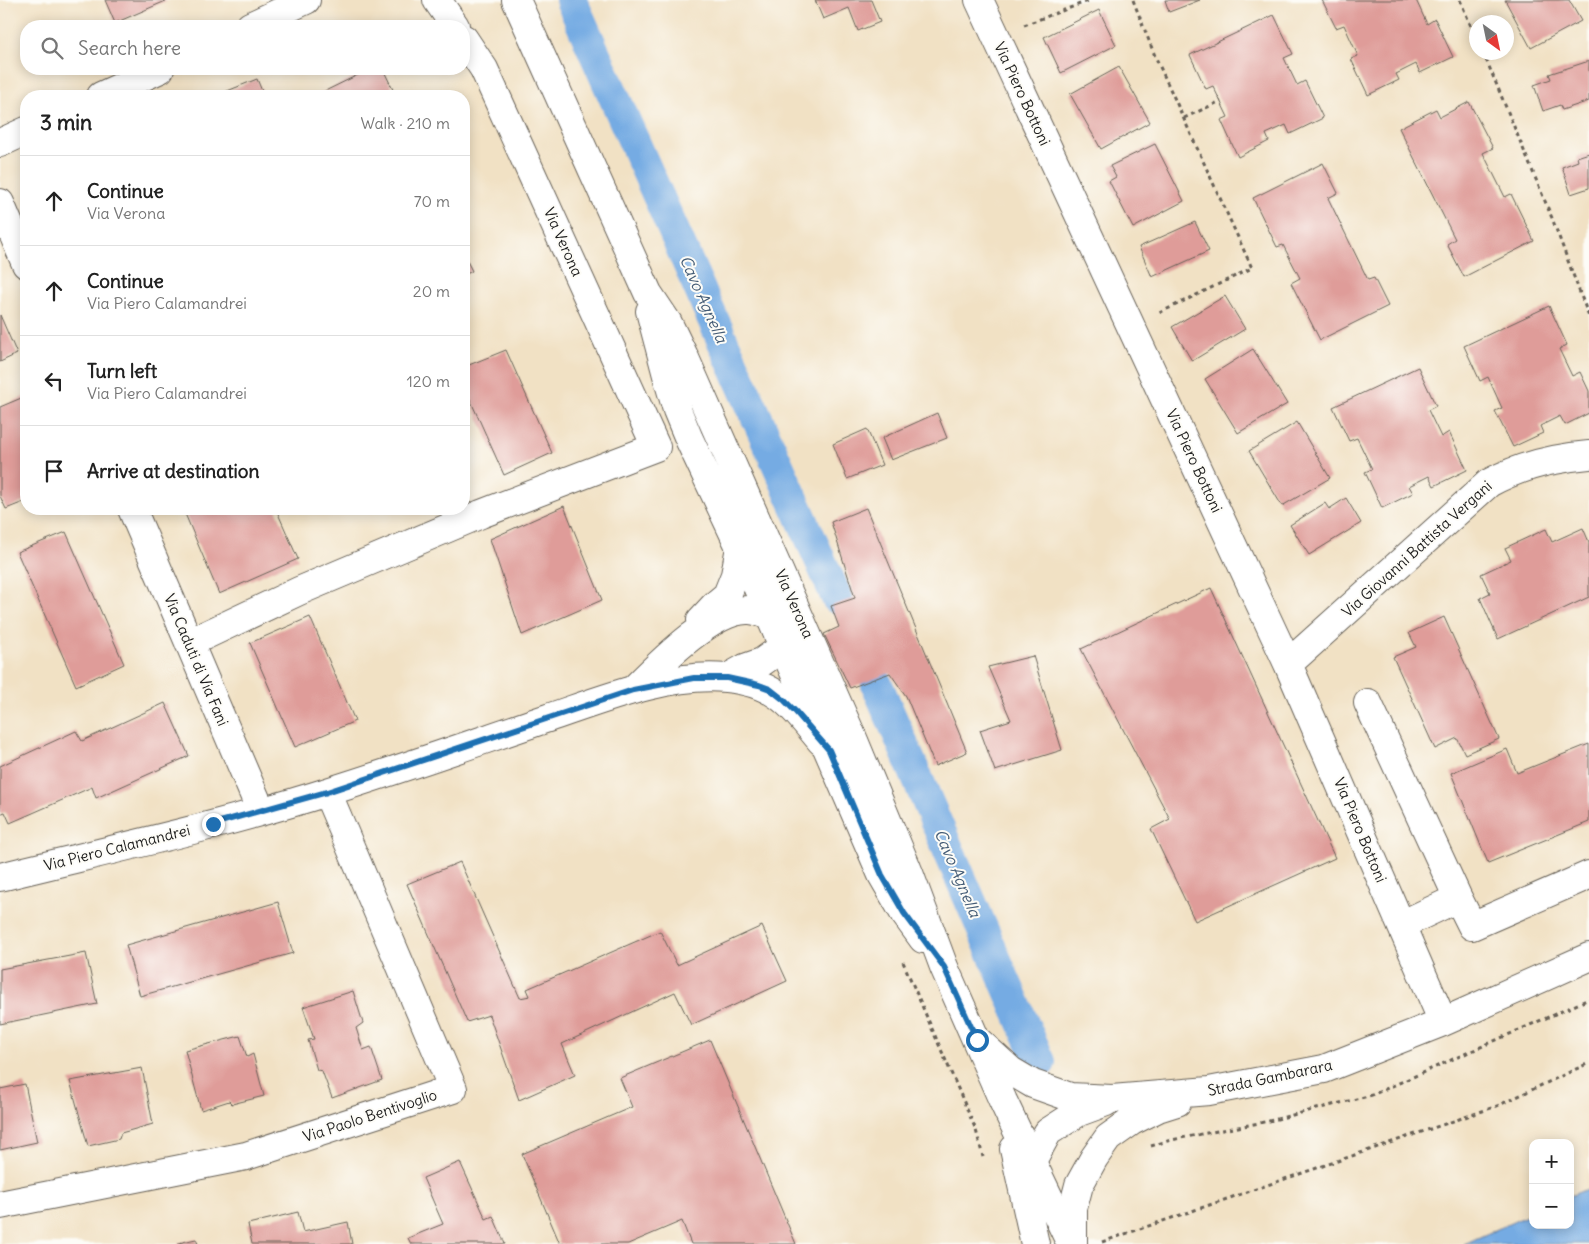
<!DOCTYPE html>
<meta charset="utf-8">
<style>
:root{--surface:#fff;--page:#f2f2f2;--text:#222;--muted:#767676;--line:#e0e0e0}
body{margin:0;font-family:Delius,sans-serif;background:var(--page);color:var(--text)}
.controls{position:absolute;right:15px;bottom:15px;display:grid;overflow:hidden;border-radius:10px;box-shadow:0 2px 12px #0003}
.controls button{width:45px;height:45px;display:grid;place-items:center;padding:0;border:0;border-bottom:1px solid var(--line);background:var(--surface);color:var(--text);font:25px sans-serif}
.compass{position:absolute;left:1469px;top:15px;width:45px;height:45px;border-radius:50%;background:var(--surface);box-shadow:0 2px 12px #0003;rotate:147deg}
.stop{position:absolute;width:15px;height:15px;margin:-11px;border:4px solid #1f6fb2;border-radius:50%;background:#fff}
.stop.end{background:#1f6fb2;border-color:#fff;box-shadow:0 1px 5px #0008}
.list{margin:0;padding:0;list-style:none}
h2{display:flex;justify-content:space-between;align-items:center;height:65px;margin:0;padding:0 20px;font-size:21px}
h2 small{font-size:16px;font-weight:400;color:var(--muted)}
.list li{display:grid;grid-template-columns:32px 1fr auto;gap:15px;align-items:center;box-sizing:border-box;height:90px;padding:0 20px;border-top:1px solid var(--line)}
.list b{display:block;font-size:19px;white-space:nowrap}
.list p{margin:0;font-size:16px;white-space:nowrap;color:var(--muted)}
.list em{font-size:16px;font-style:normal;color:var(--muted)}
.icon{flex:none;width:28px;height:28px;fill:none;stroke:currentColor;stroke-width:2;stroke-linecap:round;stroke-linejoin:round}
.map{position:relative;flex:none;width:1589px;height:1244px;overflow:hidden}
.search{position:absolute;background:var(--surface);box-shadow:0 2px 12px #0003;left:20px;top:20px;width:450px;height:55px;display:flex;align-items:center;gap:12px;box-sizing:border-box;padding:0 18px;border-radius:20px;color:var(--muted);font-size:19px}
.panel{position:absolute;background:var(--surface);box-shadow:0 2px 12px #0003;left:20px;top:90px;width:450px;height:425px;border-radius:20px}
.map>svg:first-child{display:block}
.water{fill:#74abe3;stroke:#486480}
.lines{fill:none;stroke-linecap:round;stroke-linejoin:round}
.canal{stroke:#74abe3;stroke-width:32}
.building{fill:#df9c99}
.minor-casing{stroke:#676157;stroke-width:30}
.primary-casing{stroke:#676157;stroke-width:30}
.path{stroke:#676157;stroke-width:3;stroke-dasharray:4 4;stroke-linecap:butt}
.minor{stroke:#fff;stroke-width:28}
.primary{stroke:#fff;stroke-width:28}
.route{stroke:#1f6fb2;stroke-width:6}
.labels{text-anchor:middle;stroke-width:4;stroke-linejoin:round;paint-order:stroke}
.street-label{font-size:15px;fill:#1c1c1c;stroke:#fdfcf7}
.water-label{font-size:16px;font-style:italic;fill:#445c76;stroke:#fdfcf7}
</style>
<div class="map">
<svg width="1589" height="1244" viewBox="0 0 1589 1244">
<rect width="100%" height="100%" fill="#fdfcf7"/>
<filter id="ink" filterUnits="userSpaceOnUse"><feTurbulence type="fractalNoise" baseFrequency=".02" numOctaves="2"/><feDisplacementMap in="SourceGraphic" scale="10" xChannelSelector="R" yChannelSelector="G"/><feConvolveMatrix kernelMatrix="1 2 1 2 8 2 1 2 1" color-interpolation-filters="sRGB"/></filter>
<filter id="wash" filterUnits="userSpaceOnUse"><feTurbulence type="fractalNoise" baseFrequency=".0096" numOctaves="4" result="noise"/><feDisplacementMap in="SourceGraphic" scale="20" xChannelSelector="R" yChannelSelector="G"/><feGaussianBlur stdDeviation="1.12" result="paint"/><feColorMatrix in="noise" values="0 0 0 0 0 0 0 0 0 0 0 0 0 0 0 0 0 1.4 0 .05"/><feComposite in="paint" operator="in"/></filter>
<g filter="url(#wash)">
<rect width="100%" height="100%" fill="#f1e1c4"/>
<path class="water" d="M1589 1188V1244H1464L1533 1213V1225H1570V1196Z"/>
<g class="lines">
<path class="canal" d="M571 0 837 598
M877 685 1040 1062"/>
</g>
<g id="blocks">
<path class="building" d="M105 0H168L115 23Z
M815 0H871L880 22 858 31 849 8 823 19Z
M1165 0H1200L1169 12Z
M1322 0H1416L1427 24 1435 19 1453 57 1420 73 1416 64 1396 74 1399 80 1368 95 1351 59 1358 56 1344 25 1336 28Z
M1505 0H1569L1581 21 1531 48Z
M1099 10 1116 45 1061 73 1044 37Z
M1274 15 1293 54 1284 58 1297 85 1305 81 1323 118 1290 134 1286 125 1266 134 1269 141 1238 157 1221 120 1228 117 1213 86 1206 89 1190 55Z
M1589 61V101L1562 110 1560 105 1543 111 1534 85 1551 79 1549 74Z
M1119 67 1150 122 1101 149 1070 94Z
M370 69H383L396 96H315Z
M257 79 264 96H215Z
M1469 102 1493 148 1483 153 1505 197 1511 194 1534 241 1464 277 1447 244 1455 239 1399 128 1436 109 1440 117Z
M1155 144 1184 201 1133 228 1109 181 1116 177 1110 166Z
M1589 153V188L1571 194 1562 167 1578 161 1577 157Z
M1323 163 1338 193 1328 198 1368 280 1374 278 1388 306 1320 340 1291 283 1300 278 1283 245 1277 247 1253 198Z
M1195 222 1209 251 1152 277 1139 247Z
M464 255 472 271 464 275Z
M1225 296 1245 329 1192 361 1172 327Z
M1549 306 1567 345 1559 349 1572 376 1580 372 1589 391V413L1565 425 1560 416 1540 426 1543 433 1513 447 1495 411 1502 408 1488 377 1480 381 1464 346Z
M0 315 17 354 0 362Z
M1253 349 1287 404 1238 433 1205 379Z
M506 350 552 453 504 475 464 386V367Z
M1418 367 1436 406 1428 410 1441 437 1449 432 1467 470 1434 486 1429 476 1409 486 1413 493 1382 508 1365 472 1372 469 1357 438 1349 441 1333 407Z
M26 396V501L6 509 0 496V407Z
M937 413 947 438 891 460 882 438Z
M1297 422 1330 478 1282 506 1249 451Z
M867 429 882 465 847 479 833 444Z
M1346 498 1361 523 1309 555 1290 525 1325 503 1329 509Z
M564 506 602 600 522 635 490 539Z
M866 508 967 752 935 766 906 696 890 673 850 688 824 634 839 627 831 606 855 598 831 522Z
M183 509H276L298 559 219 594Z
M1583 528 1589 542V597L1498 639 1480 598 1490 593 1481 574 1511 560 1505 548 1546 529 1552 542Z
M66 532 124 664 76 686 17 552Z
M1211 588 1335 858 1195 921 1151 829 1170 819 1081 649Z
M310 617 355 721 295 747 250 643Z
M1444 617 1499 739 1465 754 1457 738 1435 749 1393 657 1416 647 1409 633Z
M1033 656 1062 750 995 771 980 730 1011 720 988 667Z
M165 703 189 756 96 798 92 787 10 823 5 812 0 814V766L76 731 82 741Z
M1589 744V822L1488 863 1451 773 1507 749 1517 773Z
M460 862 520 998 530 996 527 989 660 931 677 965 762 926 787 981 691 1025 675 992 562 1044 575 1075 519 1100 489 1015 467 1022 407 884Z
M278 902 293 953 140 996 126 945Z
M86 953 97 1004 0 1024V969Z
M353 991 363 1023 356 1028 363 1050 371 1047 382 1080 332 1098 322 1071 317 1070 308 1040 314 1039 303 1007Z
M240 1036 247 1057 253 1054 264 1096 232 1104 229 1101 201 1110 185 1050Z
M710 1040 796 1244H691L682 1221 628 1244H560L522 1154 632 1107 620 1078Z
M142 1068 153 1124 121 1133 119 1139 88 1146 70 1081Z
M25 1084 37 1142 0 1150V1089Z
M460 1162 486 1219 493 1216 505 1244H411L408 1238 443 1224 423 1178Z
M298 1212 303 1232 348 1222 352 1244H252L248 1224Z
M196 1239 198 1244H178V1243Z"/>
</g>
</g>
<g filter="url(#ink)">
<use href="#blocks" fill-opacity="0" stroke="#676157" stroke-width="1"/>
<g class="lines">
<g class="minor-casing">
<path id="minor" d="M437 0 455 26
M979 0 1288 664 1443 1022
M250 26 306 0
M101 96 160 69
M0 143 26 131
M0 203 26 264
M132 509 261 811
M701 620 715 605 727 595 735 575 740 547
M189 643 299 591 481 514 656 447 484 69 464 39
M1288 664 1489 483C1520 466 1553 458 1589 455
M727 678 745 668 762 662 783 647 788 639V624
M633 690C657 666 714 607 750 610 762 611 776 619 785 627
M1368 703 1458 898
M0 877C109 850 220 826 327 792 401 769 474 743 548 718 601 700 670 672 726 678 777 683 791 705 821 741
M1401 925 1458 898 1472 926 1589 875
M977 1040 1011 1071 1033 1084 1070 1097 1112 1099 1209 1091 1324 1069 1443 1022 1589 957
M1032 1161 1048 1132 1079 1112 1106 1102
M0 1205 246 1156 453 1089 327 792
M1073 1244V1208L1079 1185 1094 1158 1108 1138 1132 1121 1158 1108 1177 1102"/>
</g>
<g class="primary-casing">
<path id="primary" d="M516 0 648 293 668 323 684 356 852 736 909 873 944 967 1003 1101 1071 1244
M650 311 669 383 677 410 689 439 740 547 882 875 904 913 923 939
M1014 1149 1035 1244"/>
</g>
<path class="path" d="M1133 0 1155 56 1252 268 1157 314
M1460 0 1476 38
M1024 25 1091 0
M1483 52 1552 218 1589 317
M1184 118 1221 101
M903 962 976 1130 983 1157
M1151 1146 1171 1140 1269 1121 1372 1095 1589 999
M1102 1242 1497 1106 1589 1063"/>
<use href="#minor" class="minor"/>
<use href="#primary" class="primary"/>
</g>
</g>
<g class="lines" filter="url(#ink)">
<path class="route" d="M213 824 327 792 633 690 694 678H727L759 685 770 689 784 700 795 711 829 750 882 875 904 913 944 967 977 1040"/>
</g>
<g class="labels">
<g class="street-label">
<text transform="translate(1022 94) rotate(65)" y="5">Via Piero Bottoni</text>
<text transform="translate(563 242) rotate(66)" y="5">Via Verona</text>
<text transform="translate(1194 461) rotate(65)" y="5">Via Piero Bottoni</text>
<text transform="translate(1417 549) rotate(-42)" y="5">Via Giovanni Battista Vergani</text>
<text transform="translate(794 604) rotate(66)" y="5">Via Verona</text>
<text transform="translate(196 660) rotate(67)" y="5">Via Caduti di Via Fani</text>
<text transform="translate(1360 830) rotate(67)" y="5">Via Piero Bottoni</text>
<text transform="translate(117 848) rotate(-14)" y="5">Via Piero Calamandrei</text>
<text transform="translate(1270 1078) rotate(-12)" y="5">Strada Gambarara</text>
<text transform="translate(370 1116) rotate(-18)" y="5">Via Paolo Bentivoglio</text>
</g>
<g class="water-label">
<text transform="translate(704 299) rotate(66)" y="6">Cavo Agnella</text>
<text transform="translate(958 873) rotate(67)" y="6">Cavo Agnella</text>
</g>
</g>
</svg>
<div class="controls">
<button>+</button>
<button>−</button>
</div>
<svg class="compass" viewBox="-18 -18 36 36"><path d="M0-13l5 13h-10z" fill="#e53935"/><path d="M0 13l5-13h-10z" fill="#767676"/></svg>
<div class="stop" style="left:977px;top:1040px"></div>
<div class="stop end" style="left:213px;top:824px"></div>
<div class="search"><svg class="icon" aria-label="search" viewBox="0 0 24 24"><circle cx="10" cy="10" r="6"/><path d="M15 15l6 6"/></svg>Search here</div>
<section class="panel">
<h2>3 min<small>Walk · 210 m</small></h2>
<ul class="list">
<li><svg class="icon" aria-label="ahead" viewBox="0 0 24 24"><path d="M12 20V5M6 11l6-6 6 6"/></svg><div><b>Continue</b><p>Via Verona</p></div><em>70 m</em></li>
<li><svg class="icon" aria-label="ahead" viewBox="0 0 24 24"><path d="M12 20V5M6 11l6-6 6 6"/></svg><div><b>Continue</b><p>Via Piero Calamandrei</p></div><em>20 m</em></li>
<li><svg class="icon" aria-label="left" viewBox="0 0 24 24"><path d="M17 20v-9H6M10 6l-5 5 5 5"/></svg><div><b>Turn left</b><p>Via Piero Calamandrei</p></div><em>120 m</em></li>
<li><svg class="icon" aria-label="arrive" viewBox="0 0 24 24"><path d="M6 21V4h12l-3 4 3 4H6"/></svg><div><b>Arrive at destination</b></div></li>
</ul>
</section>
</div>
